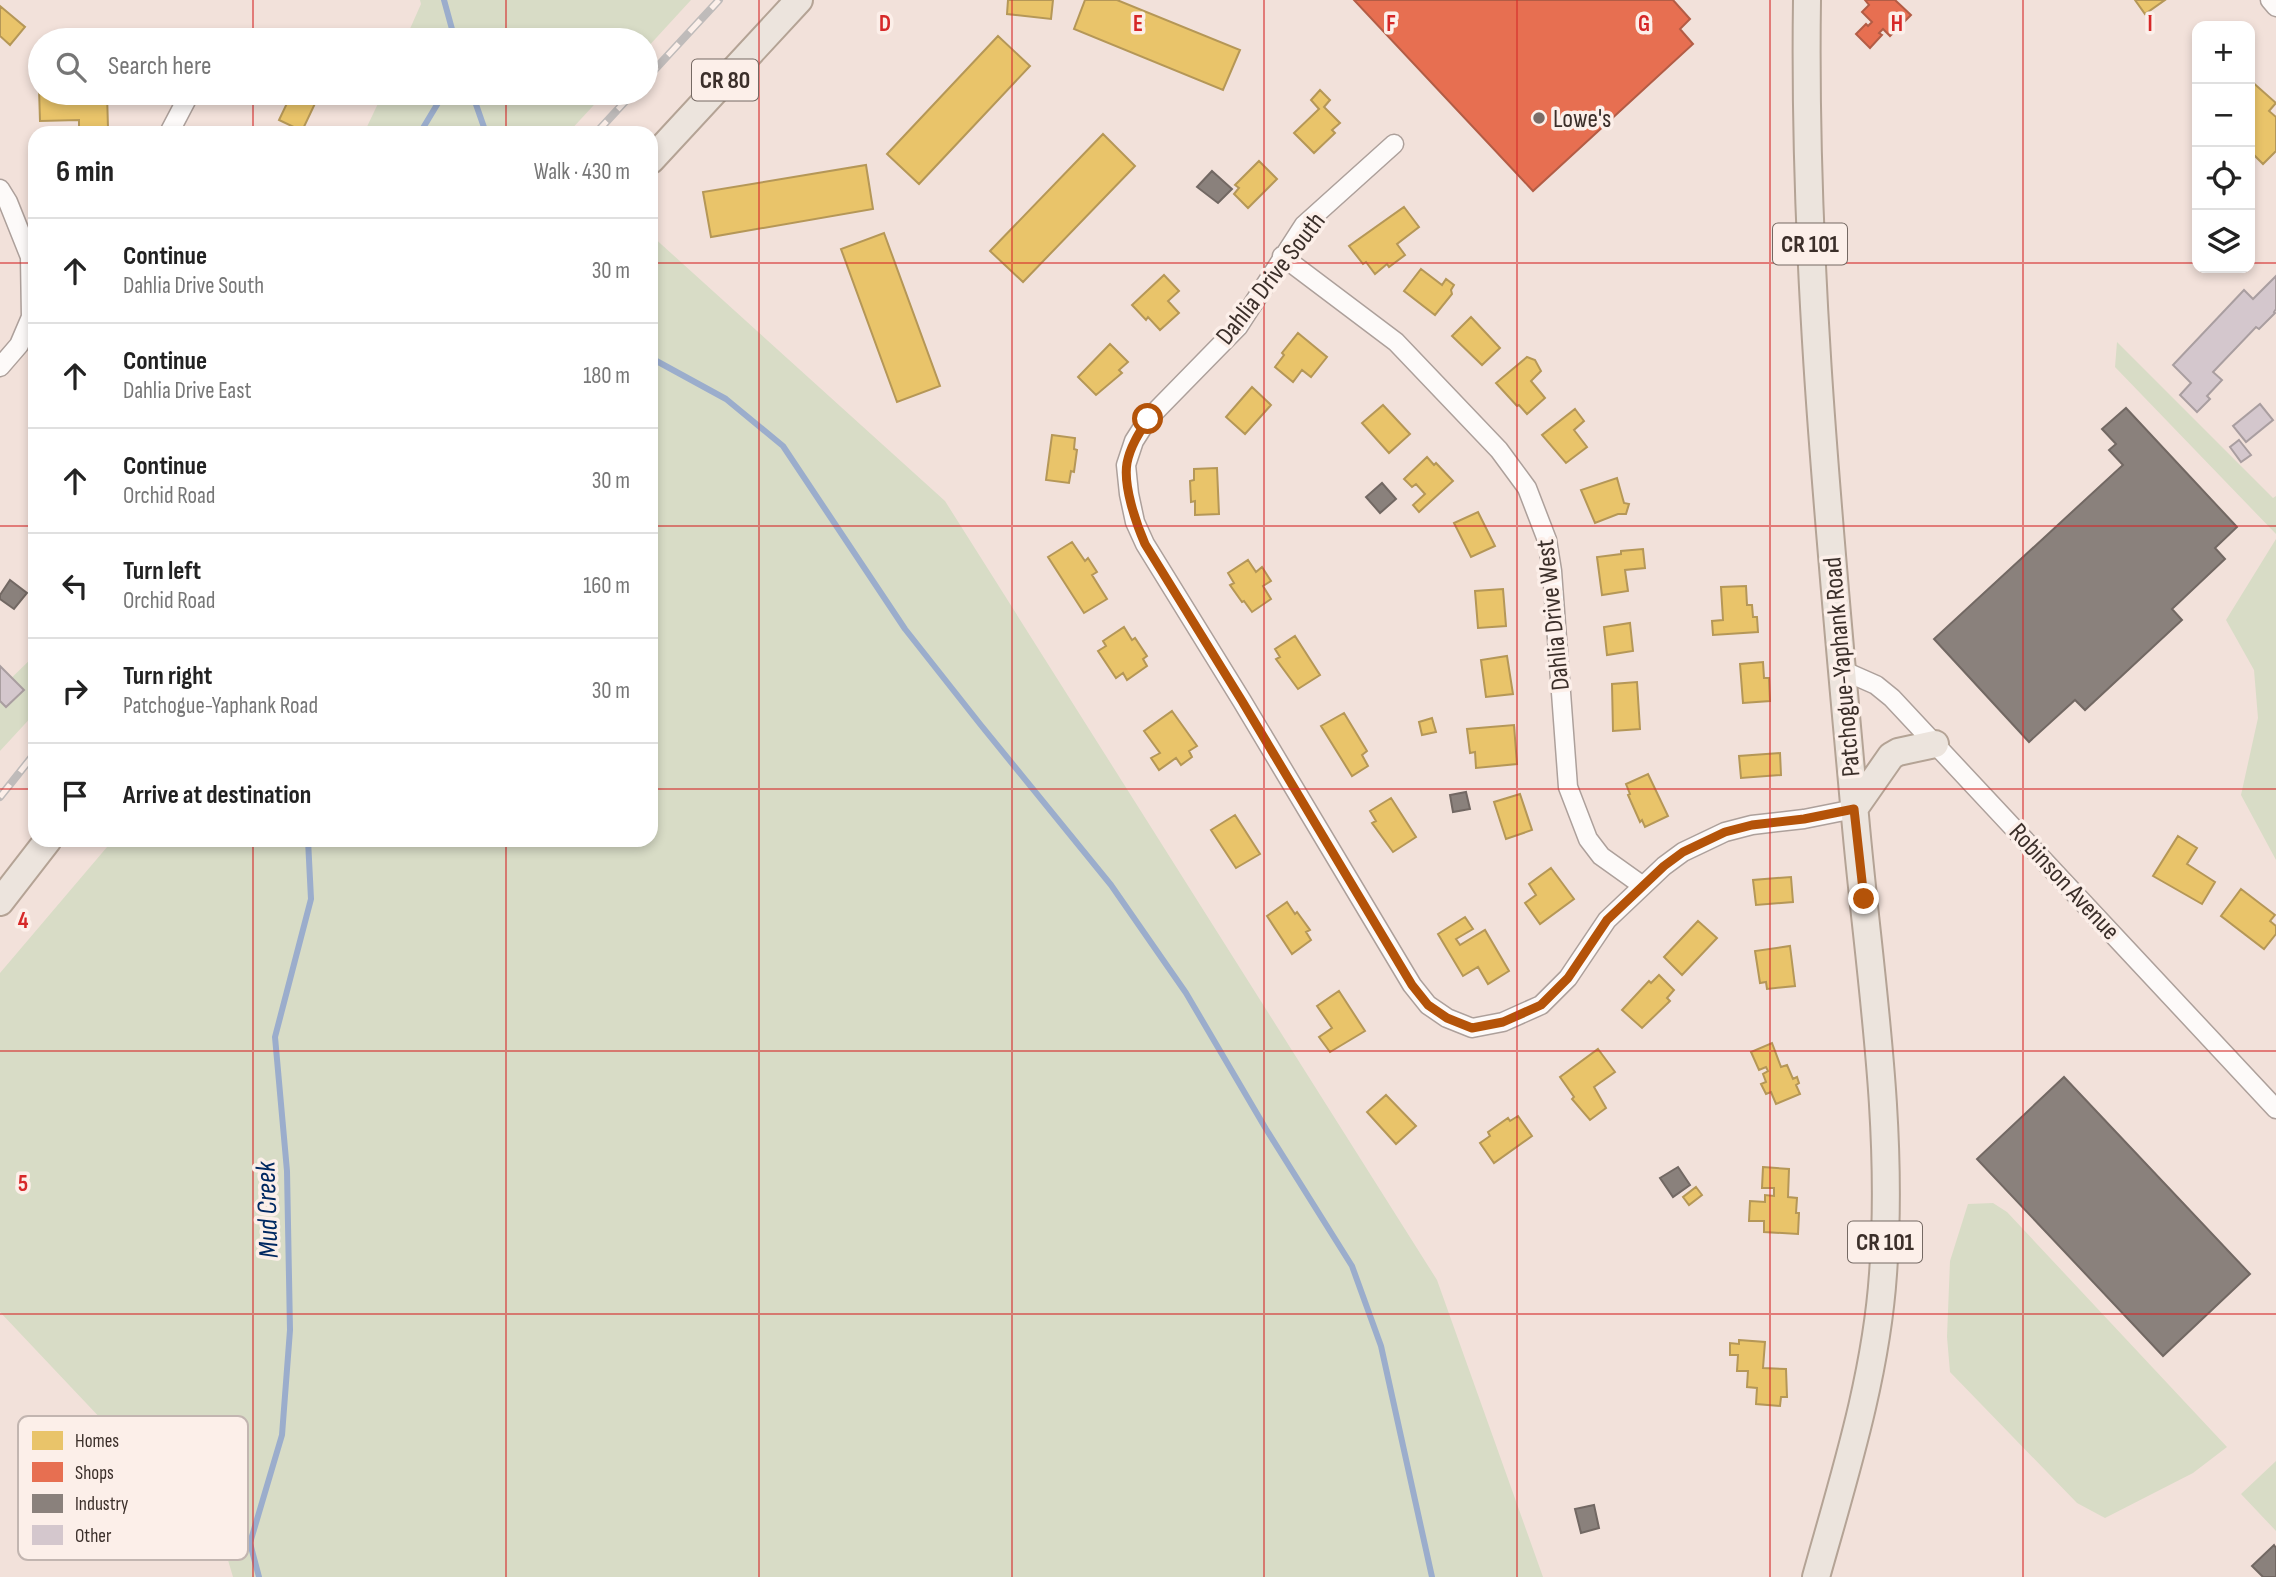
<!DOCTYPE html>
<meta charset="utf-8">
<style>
:root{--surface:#fff;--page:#f6f6f6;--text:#222;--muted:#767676;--line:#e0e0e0}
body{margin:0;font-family:"Sofia Sans Condensed",sans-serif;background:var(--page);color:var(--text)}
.controls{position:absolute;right:21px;top:21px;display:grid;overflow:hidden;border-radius:14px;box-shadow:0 4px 10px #0003}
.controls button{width:63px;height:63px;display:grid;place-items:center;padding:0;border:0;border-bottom:2px solid var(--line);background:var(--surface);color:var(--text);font:35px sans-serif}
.stop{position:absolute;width:21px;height:21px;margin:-16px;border:5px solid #b45309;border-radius:50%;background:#fff}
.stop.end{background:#b45309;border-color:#fff;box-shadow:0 2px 7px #0008}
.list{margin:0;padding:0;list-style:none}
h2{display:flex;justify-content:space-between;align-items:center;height:91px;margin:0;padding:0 28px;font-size:30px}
h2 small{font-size:23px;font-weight:400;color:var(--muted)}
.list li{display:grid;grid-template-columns:46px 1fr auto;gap:21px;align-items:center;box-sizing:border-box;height:105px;padding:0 28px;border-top:2px solid var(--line)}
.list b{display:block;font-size:26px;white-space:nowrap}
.list p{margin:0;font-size:23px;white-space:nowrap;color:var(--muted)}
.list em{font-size:23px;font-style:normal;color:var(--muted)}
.icon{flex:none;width:38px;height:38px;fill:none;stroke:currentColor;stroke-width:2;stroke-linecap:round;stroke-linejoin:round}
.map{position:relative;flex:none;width:2276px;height:1577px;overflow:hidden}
.search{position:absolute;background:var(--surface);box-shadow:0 4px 10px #0003;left:28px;top:28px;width:630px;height:77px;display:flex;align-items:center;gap:18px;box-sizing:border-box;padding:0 24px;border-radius:38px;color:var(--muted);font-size:26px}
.panel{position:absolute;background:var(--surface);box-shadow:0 4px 10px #0003;left:28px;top:126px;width:630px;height:721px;border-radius:21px}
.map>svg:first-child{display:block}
.green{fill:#d8dcc6}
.homes{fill:#e9c46a;stroke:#b59757;stroke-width:2}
.shops{fill:#e76f51;stroke:#b35c45;stroke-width:2}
.industry{fill:#8a817c;stroke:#726863;stroke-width:2}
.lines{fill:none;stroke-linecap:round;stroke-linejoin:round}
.stream{stroke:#9badcc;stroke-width:6}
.building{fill:#d4c7cd;stroke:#a99ea0;stroke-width:2}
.minor-casing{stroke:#ada09b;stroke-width:21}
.primary-casing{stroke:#b4a395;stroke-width:30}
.minor{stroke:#fdfaf9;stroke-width:18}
.primary{stroke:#ece4dd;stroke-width:26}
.rail-casing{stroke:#bfbbba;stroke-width:8}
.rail{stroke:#fcefe9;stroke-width:5;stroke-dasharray:16;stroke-linecap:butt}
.route{stroke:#b45309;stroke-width:9}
.grid{fill:none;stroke:#d62828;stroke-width:2;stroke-opacity:0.55}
.poi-dot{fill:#7b6d68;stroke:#fcefe9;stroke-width:2.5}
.labels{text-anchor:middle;stroke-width:7;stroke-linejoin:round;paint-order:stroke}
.shield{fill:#fcefe9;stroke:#756963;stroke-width:2}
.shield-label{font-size:24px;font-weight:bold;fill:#3b2f2a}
.poi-label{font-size:26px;fill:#3b2f2a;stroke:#fcefe9;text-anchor:start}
.street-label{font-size:26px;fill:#3b2f2a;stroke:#fcefe9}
.water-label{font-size:28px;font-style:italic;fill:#002861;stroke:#fcefe9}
.key{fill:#fcefe9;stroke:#c2b5b0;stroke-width:2}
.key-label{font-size:19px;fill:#3b2f2a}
.grid-label{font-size:23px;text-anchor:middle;font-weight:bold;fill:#d62828;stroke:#fcefe9;stroke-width:7;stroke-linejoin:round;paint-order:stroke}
</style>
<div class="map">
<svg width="2276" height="1577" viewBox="0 0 2276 1577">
<rect width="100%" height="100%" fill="#f2e1da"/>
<path class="green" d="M420 0H691L646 49V40H405L421 4Z
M383 93H605L568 133H364Z
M651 235 945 501 1437 1280 1543 1577H233L225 1550 0 1312V973L113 840H651Z
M2117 342 2273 498 2276 496V534L2115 367Z
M2276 539V860L2241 795 2258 718 2254 670 2226 620Z
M35 655V713L0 751V689Z
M1993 1203 2007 1212 2227 1447 2193 1473 2105 1518 2077 1503 1950 1372 1947 1337 1950 1261 1968 1204Z
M2276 1461V1531L2241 1494Z"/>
<path class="homes" d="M1008 0H1053L1051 19 1007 14Z
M1085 0H1117L1240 50 1223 90 1074 29Z
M2135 0H2165L2145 14Z
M0 6 25 27 10 45 0 36Z
M998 36 1030 66 919 184 887 154Z
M2250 80 2276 103 2269 111 2276 117V151L2263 164 2250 151Z
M39 88 40 93H107L108 128H79V120L40 121Z
M1320 90 1330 100 1324 107 1340 123 1332 130 1335 133 1314 153 1294 133 1319 109 1311 100Z
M290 93H320L302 131 279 120 290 97 288 96Z
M1103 134 1135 166 1023 282 990 251Z
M1259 161 1277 179 1248 208 1234 194 1239 188 1235 185Z
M866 165 873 209 711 237 703 192Z
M1404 207 1419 227 1397 244 1405 255 1389 267 1387 264 1375 274 1366 262 1363 264 1349 246Z
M884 233 940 386 897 402 841 249Z
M1421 269 1442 285 1446 279 1454 285 1451 290 1452 294 1435 315 1404 291Z
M1164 275 1179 291 1168 301 1179 313 1160 330 1148 317 1146 320 1132 305Z
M1471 317 1500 348 1482 365 1452 336Z
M1298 333 1327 357 1311 377 1302 370 1293 382 1275 367 1284 355 1282 353Z
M1110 344 1128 362 1119 370 1122 373 1096 395 1078 377Z
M1527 357 1535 360 1541 371 1531 381 1545 398 1527 414 1519 405 1517 406 1496 383Z
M1252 387 1271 405 1245 434 1226 417Z
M1383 405 1410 434 1389 453 1362 423Z
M1575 409 1584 421 1574 430 1587 447 1566 463 1542 435Z
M1052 435 1075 438 1074 449 1077 450 1074 472 1071 471 1069 483 1046 480Z
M1427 457 1434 465 1436 463 1453 481 1419 512 1413 505 1425 494 1416 484 1412 487 1404 479Z
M1217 468 1219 514 1195 515V501L1191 502 1190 481 1194 480V469Z
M1617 478 1624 503 1629 504 1626 514H1618L1595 523 1581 490Z
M1478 512 1495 546 1471 557 1454 523Z
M1072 542 1085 561 1088 558 1097 572 1092 575 1107 599 1084 613 1048 557Z
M1643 549 1645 568 1625 570 1628 591 1602 595 1597 557 1621 554V551Z
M1248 560 1256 572 1262 567 1271 581 1263 586 1271 599 1252 612 1244 601 1242 602 1230 585 1234 583 1228 573Z
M1746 586 1747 605H1752L1753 617H1757L1758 632 1713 635 1712 621 1723 620 1721 587Z
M1503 589 1506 626 1478 628 1475 591Z
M1630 623 1633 651 1607 655 1604 627Z
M1124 627 1132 640 1135 638 1147 656 1143 659 1147 666 1127 680 1123 673 1116 678 1098 651 1106 646 1103 641Z
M1295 636 1320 675 1298 689 1276 659 1280 657 1275 649Z
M1507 656 1513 694 1486 697 1481 660Z
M1763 662 1764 678H1769L1770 701 1743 703 1740 664Z
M1637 682 1640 729 1613 731 1612 684Z
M1172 711 1197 746 1189 751 1192 757 1181 765 1176 758 1159 770 1151 758 1160 753 1144 731Z
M1344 713 1367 751 1362 755 1368 766 1352 776 1321 726Z
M1432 718 1436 732 1422 735 1419 722Z
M1514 725 1517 764 1476 768 1475 752 1470 753 1467 729Z
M1780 753 1781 775 1741 778 1739 756Z
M1648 774 1668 816 1645 827 1642 820 1640 822 1628 795 1630 794 1626 784Z
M1520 794 1532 830 1506 839 1494 802Z
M1391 798 1416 837 1393 852 1372 823 1376 821 1370 811Z
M1235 815 1260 854 1236 868 1211 830Z
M2178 836 2197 848 2187 864 2215 882 2202 904 2153 876Z
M1551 868 1574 899 1540 924 1525 903 1536 895 1529 884Z
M1791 877 1793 902 1756 905 1753 880Z
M2241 889 2275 915 2270 921 2276 926V934L2264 949 2221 916Z
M1287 902 1295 914 1297 912 1310 930 1306 932 1311 940 1292 954 1267 916Z
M1465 917 1473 929 1456 939 1460 945 1485 930 1509 971 1488 984 1478 967 1463 976 1438 934Z
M1698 921 1717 938 1682 975 1664 957Z
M1790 946 1795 986 1767 989 1766 982 1760 983 1755 951Z
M1659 975 1674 990 1667 998 1670 1001 1642 1028 1622 1010 1649 981 1651 983Z
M1339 991 1365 1031 1330 1052 1319 1037 1332 1028 1317 1006Z
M1772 1043 1781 1067 1787 1065 1793 1079 1797 1077 1799 1083 1796 1085 1800 1094 1776 1104 1771 1092 1766 1094 1761 1084 1766 1082 1763 1074 1768 1071 1766 1067 1759 1070 1751 1052Z
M1598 1049 1615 1072 1594 1087 1606 1108 1590 1120 1572 1099 1574 1097 1560 1077Z
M1386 1095 1416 1126 1396 1144 1367 1112Z
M1518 1116 1532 1136 1494 1163 1480 1143 1490 1136 1488 1132 1508 1118 1510 1121Z
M1763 1167 1789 1169 1788 1197 1797 1198 1796 1213H1799L1798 1234 1764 1232V1221H1749L1750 1201 1765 1202V1195L1774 1196V1188H1762Z
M1696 1187 1702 1195 1689 1205 1683 1197Z
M1739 1340 1765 1342 1763 1368 1786 1369 1787 1397H1781L1780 1406 1756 1404 1757 1388 1747 1387 1748 1371H1737L1738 1355H1730V1343L1739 1344Z"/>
<path class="shops" d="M1354 0H1673L1690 19 1680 29 1693 44 1533 191Z
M1865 0H1895L1911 15 1890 36 1883 29 1879 33 1882 35 1870 48 1856 34 1866 24 1868 26 1872 22 1862 12 1869 5Z"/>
<path class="industry" d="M1212 171 1232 189 1218 203 1197 187Z
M2126 408 2237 527 2215 548 2225 559 2172 609 2182 620 2085 710 2075 700 2029 742 1934 639 2123 465 2109 450 2116 444 2102 429Z
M1382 483 1396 499 1380 513 1366 497Z
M10 580 27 593 14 609 0 599V595Z
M1466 792 1470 809 1453 812 1450 795Z
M2064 1077 2250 1274 2163 1356 1977 1159Z
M1678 1167 1690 1185 1673 1197 1660 1178Z
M1594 1505 1599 1528 1581 1533 1575 1509Z
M2274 1545 2276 1548V1577H2263L2252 1566Z"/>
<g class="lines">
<path class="stream" d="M444 0 455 40
M472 93 486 133
M420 133 444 93
M651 358 726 399 783 446 905 629 980 724 1111 885 1186 993 1266 1129 1352 1266 1381 1346 1432 1577
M259 1577 250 1543 282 1435 290 1330 287 1171 275 1037 311 899 308 840"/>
</g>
<path class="building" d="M2276 276V309L2274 312 2275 313 2259 329 2256 327 2213 372 2222 380 2207 396 2210 399 2197 412 2180 395 2191 383 2173 365 2244 290 2253 299Z
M2260 404 2273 420 2246 442 2233 426Z
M2239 440 2251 455 2241 462 2230 447Z
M0 666 24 690 6 707 0 701Z"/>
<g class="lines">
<g class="minor-casing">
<path id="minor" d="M2270 0 2276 7
M169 133 190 93
M1394 144 1304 225 1238 327 1148 419 1134 441 1126 465 1129 494 1135 522 1145 544 1242 701 1412 985 1428 1005 1447 1018 1472 1028 1503 1022 1541 1005 1568 978 1607 920 1664 866 1683 852 1725 832 1752 825 1804 819 1854 809
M0 189 8 202 30 257 31 317 19 345 0 367
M1282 256 1396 342 1499 450 1527 488 1547 540 1552 571 1568 787 1588 839 1601 856 1643 886
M1842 670 1876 685 1892 698 2276 1109"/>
</g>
<g class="primary-casing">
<path id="primary" d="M1807 0C1803 270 1830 536 1854 804 1867 961 1895 1116 1883 1274 1876 1377 1844 1477 1816 1577
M651 160 799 0
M1854 809 1891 756 1898 752 1935 744
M0 902 48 840"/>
</g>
<use href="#minor" class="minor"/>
<use href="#primary" class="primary"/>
<g class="rail-casing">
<path id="rail" d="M646 79 719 0
M596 133 633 93
M0 797 35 753"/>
</g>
<use href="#rail" class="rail"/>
</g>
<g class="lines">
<path class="route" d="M1148 419C1139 433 1130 447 1127 463 1123 486 1136 523 1145 544L1242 701 1412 985 1428 1005 1447 1018 1472 1028 1503 1022 1541 1005 1568 978 1607 920 1664 866 1683 852 1725 832 1752 825 1804 819 1854 809 1864 899"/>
</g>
<path class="grid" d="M253 0V40M506 0V40M759 0V1577M1012 0V1577M1264 0V1577M1517 0V1577M1770 0V1577M2023 0V1577M253 93V133M506 93V133M0 263H35M651 263H2197M2250 263H2276M0 526H35M651 526H2276M0 789H35M651 789H2276M253 840V1577M506 840V1577M0 1051H2276M0 1314H2276"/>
<circle class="poi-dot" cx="1539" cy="118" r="7"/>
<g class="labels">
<g class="shield">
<rect x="692" y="59.5" width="66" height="41" rx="5"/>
<rect x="1773" y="223.5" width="74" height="41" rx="5"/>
<rect x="1848" y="1221.5" width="74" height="41" rx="5"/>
</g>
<g class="shield-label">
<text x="725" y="88">CR 80</text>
<text x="1810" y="252">CR 101</text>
<text x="1885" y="1250">CR 101</text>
</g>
<g class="poi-label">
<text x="1553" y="127">Lowe's</text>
</g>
<g class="street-label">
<text transform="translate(1270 278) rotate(-52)" y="9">Dahlia Drive South</text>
<text transform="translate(1552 615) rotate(-96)" y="9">Dahlia Drive West</text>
<text transform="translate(1841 667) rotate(-95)" y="9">Patchogue-Yaphank Road</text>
<text transform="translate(2065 881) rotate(47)" y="9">Robinson Avenue</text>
</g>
<g class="water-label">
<text transform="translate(266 1210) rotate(-92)" y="10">Mud Creek</text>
</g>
</g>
<rect x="18" y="1416" width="230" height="144" rx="10" class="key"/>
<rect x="32" y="1431" width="31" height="19" fill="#e9c46a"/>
<rect x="32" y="1462" width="31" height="20" fill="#e76f51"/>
<rect x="32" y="1494" width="31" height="19" fill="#8a817c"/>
<rect x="32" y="1525" width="31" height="20" fill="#d4c7cd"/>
<g class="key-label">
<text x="75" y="1447">Homes</text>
<text x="75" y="1479">Shops</text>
<text x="75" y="1510">Industry</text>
<text x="75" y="1542">Other</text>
</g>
<g class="grid-label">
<text x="885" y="31">D</text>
<text x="1138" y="31">E</text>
<text x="1391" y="31">F</text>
<text x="1644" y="31">G</text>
<text x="1897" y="31">H</text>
<text x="2150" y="31">I</text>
<text x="23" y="928">4</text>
<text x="23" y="1191">5</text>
</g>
</svg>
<div class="controls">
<button>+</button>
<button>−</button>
<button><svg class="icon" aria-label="locate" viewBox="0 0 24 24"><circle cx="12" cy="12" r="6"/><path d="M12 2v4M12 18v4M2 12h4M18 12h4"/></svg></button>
<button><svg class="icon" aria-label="layers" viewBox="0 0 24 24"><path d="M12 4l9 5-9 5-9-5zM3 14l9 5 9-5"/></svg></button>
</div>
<div class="stop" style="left:1148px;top:419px"></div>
<div class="stop end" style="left:1864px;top:899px"></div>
<div class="search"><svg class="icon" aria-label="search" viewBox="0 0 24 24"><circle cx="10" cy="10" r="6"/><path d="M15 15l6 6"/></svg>Search here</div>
<section class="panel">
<h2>6 min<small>Walk · 430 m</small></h2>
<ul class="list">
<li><svg class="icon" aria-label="ahead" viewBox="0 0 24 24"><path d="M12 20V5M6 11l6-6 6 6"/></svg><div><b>Continue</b><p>Dahlia Drive South</p></div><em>30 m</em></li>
<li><svg class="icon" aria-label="ahead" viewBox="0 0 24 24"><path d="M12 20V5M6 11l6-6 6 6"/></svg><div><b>Continue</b><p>Dahlia Drive East</p></div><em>180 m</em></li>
<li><svg class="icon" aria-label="ahead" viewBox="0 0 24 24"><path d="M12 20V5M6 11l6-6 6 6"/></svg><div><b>Continue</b><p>Orchid Road</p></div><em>30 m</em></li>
<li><svg class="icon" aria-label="left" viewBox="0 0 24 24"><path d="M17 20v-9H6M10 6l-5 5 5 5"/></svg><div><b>Turn left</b><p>Orchid Road</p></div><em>160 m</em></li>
<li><svg class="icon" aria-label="right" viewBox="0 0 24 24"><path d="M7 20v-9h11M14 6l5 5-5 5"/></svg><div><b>Turn right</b><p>Patchogue-Yaphank Road</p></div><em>30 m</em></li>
<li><svg class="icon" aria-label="arrive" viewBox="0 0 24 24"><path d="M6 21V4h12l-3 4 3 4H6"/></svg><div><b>Arrive at destination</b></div></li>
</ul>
</section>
</div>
